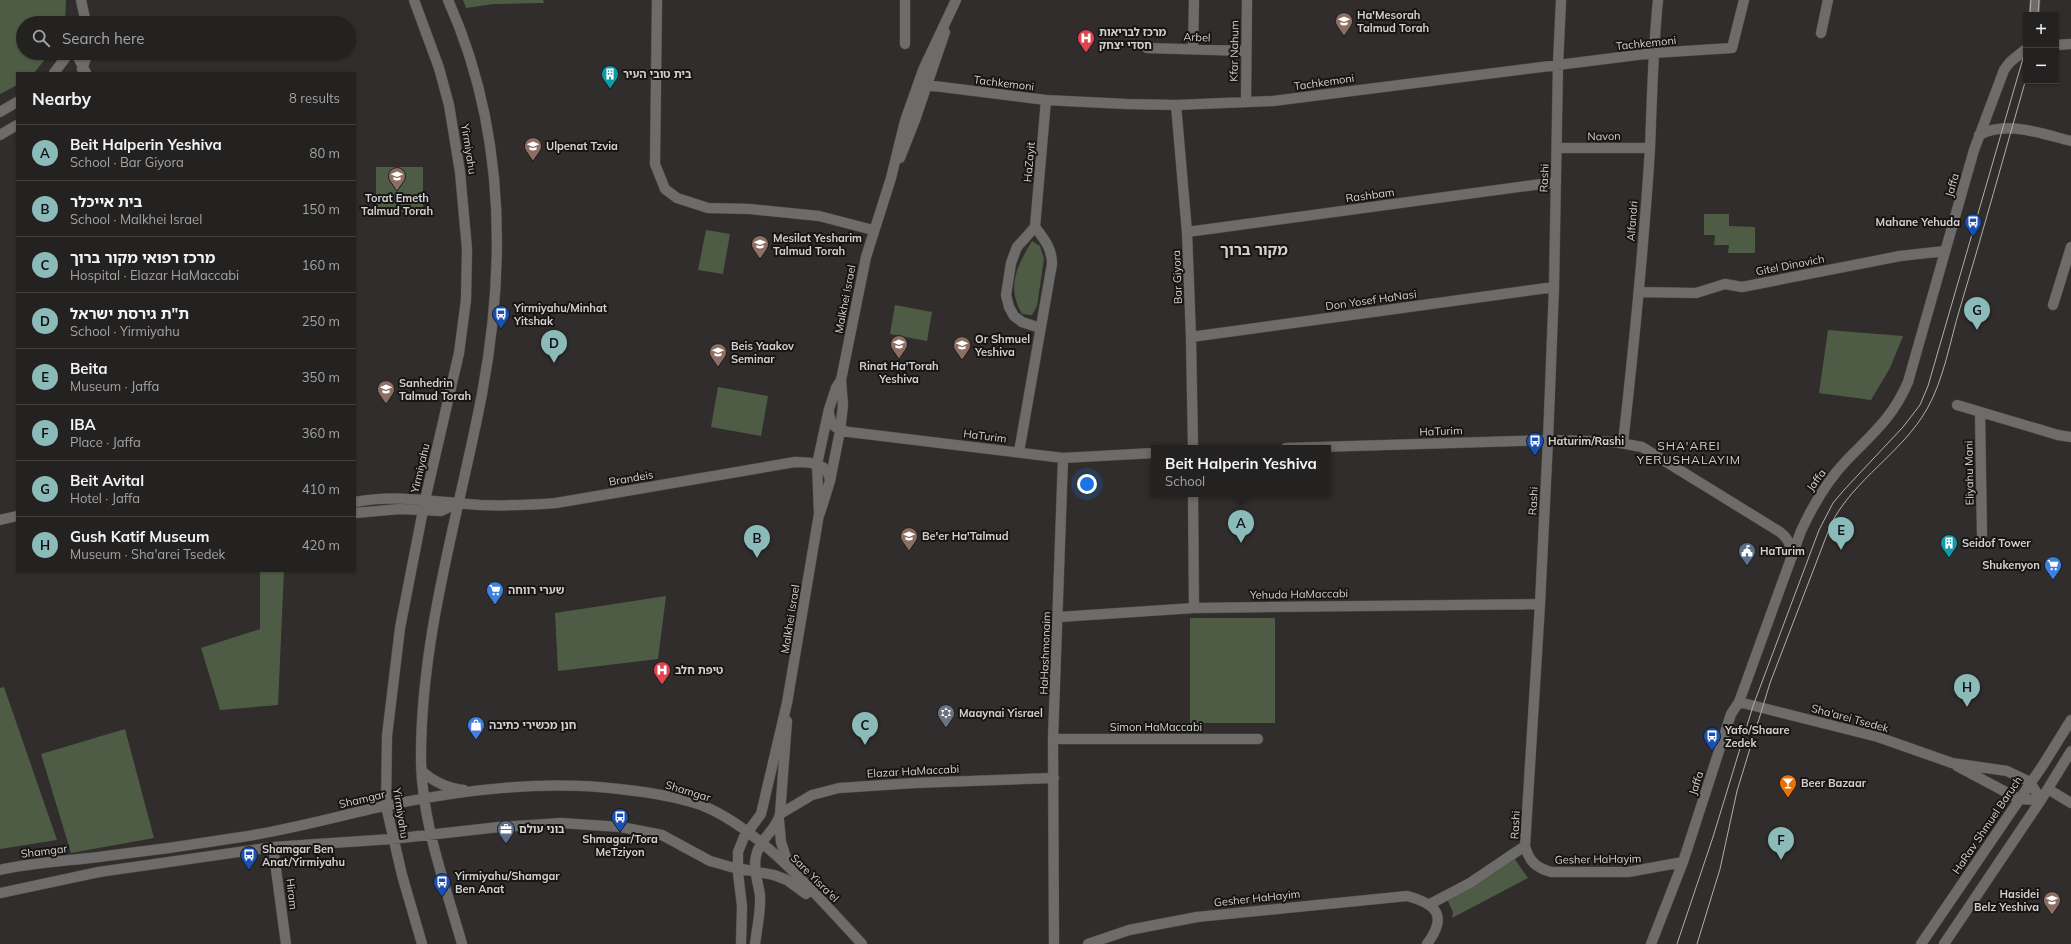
<!DOCTYPE html>
<meta charset="utf-8">
<style>
:root{--surface:#242221;--page:#2c2a2a;--text:#f1f3f6;--muted:#a3a4a5;--line:#413f3f;--accent:#8bbbb9}
body{margin:0;font-family:Mulish,"Noto Sans Hebrew",sans-serif;background:var(--page);color:var(--text)}
.controls{position:absolute;right:12px;top:12px;display:grid;overflow:hidden;border-radius:0px;box-shadow:0 1px 3px #0004}
.controls button{width:36px;height:36px;display:grid;place-items:center;padding:0;border:0;border-bottom:1px solid var(--line);background:var(--surface);color:var(--text);font:20px sans-serif}
.you{position:absolute;left:1087px;top:484px;width:14px;height:14px;margin:-10px;border:3px solid #fff;border-radius:50%;background:#1a73e8;box-shadow:0 0 0 6px #1a73e833}
.badge{display:grid;place-items:center;width:26px;height:26px;border-radius:50%;background:var(--accent);color:#111;font-size:13px;font-weight:700}
.pin{position:absolute;translate:-50% -33px;filter:drop-shadow(0 1px 2px #0008)}
.pin::after{content:'';position:absolute;top:21px;width:14px;height:12px;background:inherit;clip-path:polygon(0 0,100% 0,50% 100%)}
.popup{position:absolute;left:1151px;top:445px;width:180px;height:52px;box-sizing:border-box;display:grid;place-content:center;border-radius:0px;background:var(--surface);filter:drop-shadow(0 1px 3px #0005);font-size:13px;white-space:nowrap;color:var(--muted)}
.popup b{font-size:15px;color:var(--text)}
.popup::after{content:'';position:absolute;left:50%;top:100%;margin-left:-8px;border:8px solid transparent;border-top-color:var(--surface)}
.list{margin:0;padding:0;list-style:none}
h2{display:flex;justify-content:space-between;align-items:center;height:52px;margin:0;padding:0 16px;font-size:17px}
h2 small{font-size:13px;font-weight:400;color:var(--muted)}
.list li{display:grid;grid-template-columns:26px 1fr auto;gap:12px;align-items:center;box-sizing:border-box;height:56px;padding:0 16px;border-top:1px solid var(--line)}
.list b{display:block;font-size:15px;white-space:nowrap}
.list p{margin:0;font-size:13px;white-space:nowrap;color:var(--muted)}
.list em{font-size:13px;font-style:normal;color:var(--muted)}
.icon{flex:none;width:22px;height:22px;fill:none;stroke:currentColor;stroke-width:2;stroke-linecap:round;stroke-linejoin:round}
.map{position:relative;flex:none;width:2071px;height:944px;overflow:hidden}
.search{position:absolute;background:var(--surface);box-shadow:0 1px 3px #0004;left:16px;top:16px;width:340px;height:44px;display:flex;align-items:center;gap:10px;box-sizing:border-box;padding:0 14px;border-radius:22px;color:var(--muted);font-size:15px}
.panel{position:absolute;background:var(--surface);box-shadow:0 1px 3px #0004;left:16px;top:72px;width:340px;height:500px;border-radius:0px}
.map>svg:first-child{display:block}
.green{fill:#4e5c45}
.lines{fill:none;stroke-linecap:round;stroke-linejoin:round}
.minor-casing{stroke:#4d4b4a;stroke-width:11}
.minor{stroke:#6d6c6b;stroke-width:10}
.tram{stroke:#b0afae;stroke-width:1}
.labels{text-anchor:middle;stroke-width:4;stroke-linejoin:round;paint-order:stroke}
.poi-label{font-size:11px;font-weight:bold;fill:#d2d1d0;stroke:#171615;text-anchor:start}
.street-label{font-size:11px;fill:#d2d1d0;stroke:#171615}
.neighbourhood-label{font-size:12px;letter-spacing:1px;fill:#d2d1d0;stroke:#171615}
.district-label{font-size:15px;font-weight:bold;fill:#d2d1d0;stroke:#171615}
</style>
<div class="map">
<svg width="2071" height="944" viewBox="0 0 2071 944">
<rect width="100%" height="100%" fill="#302d2c"/>
<path class="green" d="M0 0H66L65 23H23V53H50L34 73H17V85L0 94Z
M463 0H543L544 3 494 4 466 8Z
M376 167H423V211L376 212Z
M1704 214H1729V226L1755 227V253H1728L1729 245H1714L1715 235H1704Z
M706 230 730 234 723 274 698 270Z
M1032 241 1040 246 1044 259 1037 306 1032 315 1022 314C1006 287 1017 266 1032 241Z
M895 305 932 312 927 341 890 334Z
M1828 330 1903 336 1890 368 1871 400 1819 393Z
M718 387 768 396 761 436 711 427Z
M260 571H284L278 705 220 710 201 648 260 629Z
M666 596 658 659 558 671 555 613Z
M1190 618H1275V723H1190Z
M4 687 57 840 0 849V688Z
M125 729 154 838 71 853 41 754Z
M1514 858 1528 878 1452 918 1453 912 1447 899Z"/>
<g class="lines">
<g class="minor-casing">
<path id="minor" d="M81 0 86 23
M414 0 439 68 449 105 460 172 467 249 466 300 459 353 425 500 400 628 387 736 386 806 402 875 422 944
M448 0C504 125 507 260 482 394 459 514 420 637 421 761 422 823 445 884 462 944
M657 0 655 164 665 189 677 198 708 208 750 209 819 216 873 230
M1561 0 1558 65 1554 287 1548 440 1540 604 1525 846C1529 862 1537 868 1551 872H1628L1683 862
M2034 15 2035 0
M1821 33 1828 0
M905 44V0
M2056 45 2071 44
M1147 48 1246 51
M1193 49 1194 0
M76 53 86 73
M82 69 88 53
M54 73 69 53
M918 84 1046 100 1126 104 1176 105 1273 101 1653 53 1732 48 1744 0
M1246 102 1247 0
M1176 105 1187 232 1191 337 1193 448
M0 112 17 102
M0 135 17 125
M1979 135C2008 120 2042 134 2071 141
M1558 148H1650
M900 158 915 120 945 32
M1187 232 1556 182
M1639 292 1696 293 1725 284 1742 287 1900 256 1945 251
M2053 305 2071 247
M1040 328 1022 322 1014 316 1009 307 1006 295 1011 263 1017 247 1035 227 1046 100
M1191 337 1554 287
M1957 405 2058 435 2071 437
M1980 412 1982 534
M829 413C831 426 836 430 849 432L1063 458 1154 453
M1623 443C1634 345 1644 246 1650 148 1652 98 1653 49 1658 0
M1286 448 1548 440 1615 442 1642 447 1780 532C1789 539 1791 546 1792 557
M1019 452 1052 264C1052 248 1044 239 1035 227
M1193 494 1194 608
M355 502C396 494 438 502 480 505 505 506 531 505 556 503L795 462C810 462 829 463 830 481
M355 513 400 509 441 511 458 503
M820 513 830 481 840 431 843 405 841 380 866 257 891 178 905 121 923 70 956 0
M0 520 17 516
M1059 617 1194 608 1540 604
M1739 702 1878 737 1952 763 2007 771 2030 782 2041 800
M1053 739H1258
M1957 766 2019 799 2041 800
M421 770C433 782 447 788 464 790
M2048 789 2071 803
M780 814 812 795 839 788 915 783 1054 778
M779 820 781 842 789 867
M273 847 286 944
M0 870C35 862 70 861 106 856 149 851 192 845 235 838 285 831 334 817 384 806 462 790 541 780 619 789 647 792 675 796 701 805 760 828 819 898 862 944
M0 893 99 872 273 847 392 839 499 827 561 823 621 827 662 835 710 861 731 867 774 875 787 880 806 894
M1430 904 1470 883 1525 846
M741 944 742 906 738 873V852L744 837 761 814 787 703 819 514 817 464 829 409 836 388 841 380
M755 944C757 928 761 911 760 895 758 882 753 869 756 856 759 839 776 831 780 814L787 721
M1054 944 1053 739 1063 458
M1088 944 1129 930 1197 917 1407 896C1437 904 1448 916 1427 944
M1651 944 1683 862 1731 714 1739 702 1801 531C1813 505 1826 482 1846 461 1872 434 1892 419 1908 382L1974 150 2004 70 2010 62 2026 49
M1921 944 2043 765 2071 720
M1944 944 2041 800 2071 751"/>
</g>
<use href="#minor" class="minor"/>
<path class="tram" d="M2030 15 2031 0
M2038 15 2039 0
M1677 944 1713 837 1753 706 1819 530 1833 503 1844 490 1903 427 1920 405 1928 386 2026 48
M1697 944 1720 869 1737 791 1770 683 1831 524C1854 479 1902 453 1927 409 1944 379 1950 341 1960 308 1983 232 2004 155 2026 79"/>
</g>
<defs>
<g id="school-pin" transform="scale(0.9)"><path d="M0 17L-7.5 6A9.5 9.5 0 1 1 7.5 6Z" fill="#8d6e63" stroke="#171615"/><path d="M0-5L7-2L0 1L-7-2ZM-4 1L0 2.5L4 1V4Q0 6-4 4Z" fill="#fff"/></g>
<g id="hospital-pin" transform="scale(0.9)"><path d="M0 17L-7.5 6A9.5 9.5 0 1 1 7.5 6Z" fill="#e0444e" stroke="#171615"/><path d="M-5-5h3v3.5h4V-5h3V5h-3V1.5h-4V5h-3Z" fill="#fff"/></g>
<g id="building-pin" transform="scale(0.9)"><path d="M0 17L-7.5 6A9.5 9.5 0 1 1 7.5 6Z" fill="#0f9aa8" stroke="#171615"/><path d="M-4-6H4V6H1V3H-1V6H-4ZM-2.5-4.3h1.7v1.8h-1.7ZM.8-4.3h1.7v1.8H.8ZM-2.5-1h1.7V.8h-1.7ZM.8-1h1.7V.8H.8Z" fill="#fff"/></g>
<g id="bus-pin" transform="scale(0.9)"><path d="M0 17L-7.5 6A9.5 9.5 0 1 1 7.5 6Z" fill="#1a4fb4" stroke="#171615"/><path d="M-5-6H5V4H4V6H2V4H-2V6H-4V4H-5ZM-3.5-4V0h7V-4ZM-3.5 1.2v1.5H-2V1.2ZM2 1.2v1.5H3.5V1.2Z" fill="#fff"/></g>
<g id="civic-pin" transform="scale(0.9)"><path d="M0 17L-7.5 6A9.5 9.5 0 1 1 7.5 6Z" fill="#5c6f8a" stroke="#171615"/><path d="M-.6-6.5H3V-4.5H.6V-3L4-1V1h2V6H-6V1h2V-1L-.6-3ZM-1.2 2.5V6h2.4V2.5Z" fill="#fff"/></g>
<g id="supermarket-pin" transform="scale(0.9)"><path d="M0 17L-7.5 6A9.5 9.5 0 1 1 7.5 6Z" fill="#3f7fe0" stroke="#171615"/><path d="M-6-5.5h2.5l.6 2H6L4.5 2H-2.5L-4.4-4H-6ZM-1.5 3.2a1.3 1.3 0 1 0 .1 0ZM3 3.2a1.3 1.3 0 1 0 .1 0Z" fill="#fff"/></g>
<g id="synagogue-pin" transform="scale(0.9)"><path d="M0 17L-7.5 6A9.5 9.5 0 1 1 7.5 6Z" fill="#6b7280" stroke="#171615"/><path d="M0-6.5L5.6 3.2H-5.6ZM0 6.5L5.6-3.2H-5.6Z" fill="#fff"/></g>
<g id="shop-pin" transform="scale(0.9)"><path d="M0 17L-7.5 6A9.5 9.5 0 1 1 7.5 6Z" fill="#3f7fe0" stroke="#171615"/><path d="M-5-2.5h2.3a2.7 3.5 0 0 1 5.4 0H5L5.5 6h-11ZM-1.5-2.5h3a1.5 2.3 0 0 0-3 0Z" fill="#fff"/></g>
<g id="bar-pin" transform="scale(0.9)"><path d="M0 17L-7.5 6A9.5 9.5 0 1 1 7.5 6Z" fill="#e8710a" stroke="#171615"/><path d="M-6-5H6L.8 .8V4.5H3.5V6h-7V4.5H-.8V.8Z" fill="#fff"/></g>
<g id="office-pin" transform="scale(0.9)"><path d="M0 17L-7.5 6A9.5 9.5 0 1 1 7.5 6Z" fill="#5c6f8a" stroke="#171615"/><path d="M-6-3h4V-5.5h4V-3h4V5H-6ZM-1-4.5V-3h2v-1.5ZM-6 0V1H6V0Z" fill="#fff"/></g>
</defs>
<g fill-rule="evenodd">
<use href="#school-pin" x="1344" y="21"/>
<use href="#hospital-pin" x="1086" y="38"/>
<use href="#building-pin" x="610" y="74"/>
<use href="#school-pin" x="533" y="146"/>
<use href="#school-pin" x="397" y="176"/>
<use href="#bus-pin" x="1973" y="222"/>
<use href="#school-pin" x="760" y="244"/>
<use href="#bus-pin" x="501" y="314"/>
<use href="#school-pin" x="899" y="344"/>
<use href="#school-pin" x="962" y="345"/>
<use href="#school-pin" x="718" y="352"/>
<use href="#school-pin" x="386" y="389"/>
<use href="#bus-pin" x="1535" y="441"/>
<use href="#school-pin" x="909" y="536"/>
<use href="#building-pin" x="1949" y="543"/>
<use href="#civic-pin" x="1747" y="551"/>
<use href="#supermarket-pin" x="2053" y="565"/>
<use href="#supermarket-pin" x="495" y="590"/>
<use href="#hospital-pin" x="662" y="670"/>
<use href="#synagogue-pin" x="946" y="713"/>
<use href="#shop-pin" x="476" y="725"/>
<use href="#bus-pin" x="1712" y="736"/>
<use href="#bar-pin" x="1788" y="783"/>
<use href="#bus-pin" x="620" y="817"/>
<use href="#office-pin" x="506" y="829"/>
<use href="#bus-pin" x="249" y="855"/>
<use href="#bus-pin" x="442" y="882"/>
<use href="#school-pin" x="2052" y="900"/>
</g>
<g class="labels">
<g class="poi-label">
<text x="1357" y="19">Ha'Mesorah<tspan x="1357" dy="13">Talmud Torah</tspan></text>
<text x="1099" y="36">מרכז לבריאות<tspan x="1099" dy="13">חסדי יצחק</tspan></text>
<text x="623" y="78">בית טובי העיר</text>
<text x="546" y="150">Ulpenat Tzvia</text>
<text x="397" y="202" text-anchor="middle">Torat Emeth<tspan x="397" dy="13">Talmud Torah</tspan></text>
<text x="1960" y="226" text-anchor="end">Mahane Yehuda</text>
<text x="773" y="242">Mesilat Yesharim<tspan x="773" dy="13">Talmud Torah</tspan></text>
<text x="514" y="312">Yirmiyahu/Minhat<tspan x="514" dy="13">Yitshak</tspan></text>
<text x="975" y="343">Or Shmuel<tspan x="975" dy="13">Yeshiva</tspan></text>
<text x="731" y="350">Beis Yaakov<tspan x="731" dy="13">Seminar</tspan></text>
<text x="899" y="370" text-anchor="middle">Rinat Ha'Torah<tspan x="899" dy="13">Yeshiva</tspan></text>
<text x="399" y="387">Sanhedrin<tspan x="399" dy="13">Talmud Torah</tspan></text>
<text x="1548" y="445">Haturim/Rashi</text>
<text x="922" y="540">Be'er Ha'Talmud</text>
<text x="1962" y="547">Seidof Tower</text>
<text x="1760" y="555">HaTurim</text>
<text x="2040" y="569" text-anchor="end">Shukenyon</text>
<text x="508" y="594">שערי רווחה</text>
<text x="675" y="674">טיפת חלב</text>
<text x="959" y="717">Maaynai Yisrael</text>
<text x="489" y="729">חנן מכשירי כתיבה</text>
<text x="1725" y="734">Yafo/Shaare<tspan x="1725" dy="13">Zedek</tspan></text>
<text x="1801" y="787">Beer Bazaar</text>
<text x="519" y="833">בוני עולם</text>
<text x="620" y="843" text-anchor="middle">Shmagar/Tora<tspan x="620" dy="13">MeTziyon</tspan></text>
<text x="262" y="853">Shamgar Ben<tspan x="262" dy="13">Anat/Yirmiyahu</tspan></text>
<text x="455" y="880">Yirmiyahu/Shamgar<tspan x="455" dy="13">Ben Anat</tspan></text>
<text x="2039" y="898" text-anchor="end">Hasidei<tspan x="2039" dy="13">Belz Yeshiva</tspan></text>
</g>
<g class="street-label">
<text transform="translate(1197 37) rotate(2)" y="4">Arbel</text>
<text transform="translate(1646 43) rotate(-6)" y="4">Tachkemoni</text>
<text transform="translate(1234 51) rotate(-89)" y="4">Kfar Nahum</text>
<text transform="translate(1324 82) rotate(-8)" y="4">Tachkemoni</text>
<text transform="translate(1004 83) rotate(7)" y="4">Tachkemoni</text>
<text transform="translate(1604 136) rotate(-1)" y="4">Navon</text>
<text transform="translate(469 149) rotate(81)" y="4">Yirmiyahu</text>
<text transform="translate(1029 162) rotate(-85)" y="4">HaZayit</text>
<text transform="translate(1544 178) rotate(-88)" y="4">Rashi</text>
<text transform="translate(1952 185) rotate(-74)" y="4">Jaffa</text>
<text transform="translate(1370 195) rotate(-8)" y="4">Rashbam</text>
<text transform="translate(1632 221) rotate(-86)" y="4">Alfandri</text>
<text transform="translate(1790 265) rotate(-11)" y="4">Gitel Dinovich</text>
<text transform="translate(1177 277) rotate(-92)" y="4">Bar Giyora</text>
<text transform="translate(845 299) rotate(-79)" y="4">Malkhei Israel</text>
<text transform="translate(1371 300) rotate(-8)" y="4">Don Yosef HaNasi</text>
<text transform="translate(1441 431) rotate(-2)" y="4">HaTurim</text>
<text transform="translate(985 436) rotate(7)" y="4">HaTurim</text>
<text transform="translate(420 468) rotate(-77)" y="4">Yirmiyahu</text>
<text transform="translate(1969 473) rotate(-91)" y="4">Eliyahu Mani</text>
<text transform="translate(631 478) rotate(-10)" y="4">Brandeis</text>
<text transform="translate(1816 480) rotate(-54)" y="4">Jaffa</text>
<text transform="translate(1533 501) rotate(-87)" y="4">Rashi</text>
<text transform="translate(1299 594) rotate(-1)" y="4">Yehuda HaMaccabi</text>
<text transform="translate(790 619) rotate(-81)" y="4">Malkhei Israel</text>
<text transform="translate(1045 653) rotate(-88)" y="4">HaHashmonaim</text>
<text transform="translate(1850 718) rotate(15)" y="4">Sha'arei Tsedek</text>
<text x="1156" y="731">Simon HaMaccabi</text>
<text transform="translate(913 771) rotate(-3)" y="4">Elazar HaMaccabi</text>
<text transform="translate(1696 783) rotate(-72)" y="4">Jaffa</text>
<text transform="translate(688 791) rotate(17)" y="4">Shamgar</text>
<text transform="translate(362 799) rotate(-13)" y="4">Shamgar</text>
<text transform="translate(401 813) rotate(81)" y="4">Yirmiyahu</text>
<text transform="translate(1515 825) rotate(-87)" y="4">Rashi</text>
<text transform="translate(1987 825) rotate(-56)" y="4">HaRav Shmuel Baruch</text>
<text transform="translate(44 851) rotate(-7)" y="4">Shamgar</text>
<text transform="translate(1598 859) rotate(-1)" y="4">Gesher HaHayim</text>
<text transform="translate(815 878) rotate(45)" y="4">Sare Yisra'el</text>
<text transform="translate(292 894) rotate(83)" y="4">Hiram</text>
<text transform="translate(1257 898) rotate(-6)" y="4">Gesher HaHayim</text>
</g>
<g class="neighbourhood-label">
<text x="1689" y="450">SHA'AREI<tspan x="1689" dy="14">YERUSHALAYIM</tspan></text>
</g>
<g class="district-label">
<text x="1254" y="255">מקור ברוך</text>
</g>
</g>
</svg>
<div class="controls">
<button>+</button>
<button>−</button>
</div>
<div class="you"></div>
<div class="pin badge" style="left:1241px;top:543px">A</div>
<div class="popup"><b>Beit Halperin Yeshiva</b>School</div>
<div class="pin badge" style="left:757px;top:558px">B</div>
<div class="pin badge" style="left:865px;top:745px">C</div>
<div class="pin badge" style="left:554px;top:363px">D</div>
<div class="pin badge" style="left:1841px;top:550px">E</div>
<div class="pin badge" style="left:1781px;top:860px">F</div>
<div class="pin badge" style="left:1977px;top:330px">G</div>
<div class="pin badge" style="left:1967px;top:707px">H</div>
<div class="search"><svg class="icon" aria-label="search" viewBox="0 0 24 24"><circle cx="10" cy="10" r="6"/><path d="M15 15l6 6"/></svg>Search here</div>
<section class="panel">
<h2>Nearby<small>8 results</small></h2>
<ul class="list">
<li><span class="badge">A</span><div><b>Beit Halperin Yeshiva</b><p>School · Bar Giyora</p></div><em>80 m</em></li>
<li><span class="badge">B</span><div><b>בית אייכלר</b><p>School · Malkhei Israel</p></div><em>150 m</em></li>
<li><span class="badge">C</span><div><b>מרכז רפואי מקור ברוך</b><p>Hospital · Elazar HaMaccabi</p></div><em>160 m</em></li>
<li><span class="badge">D</span><div><b>ת&quot;ת גירסת ישראל</b><p>School · Yirmiyahu</p></div><em>250 m</em></li>
<li><span class="badge">E</span><div><b>Beita</b><p>Museum · Jaffa</p></div><em>350 m</em></li>
<li><span class="badge">F</span><div><b>IBA</b><p>Place · Jaffa</p></div><em>360 m</em></li>
<li><span class="badge">G</span><div><b>Beit Avital</b><p>Hotel · Jaffa</p></div><em>410 m</em></li>
<li><span class="badge">H</span><div><b>Gush Katif Museum</b><p>Museum · Sha'arei Tsedek</p></div><em>420 m</em></li>
</ul>
</section>
</div>
